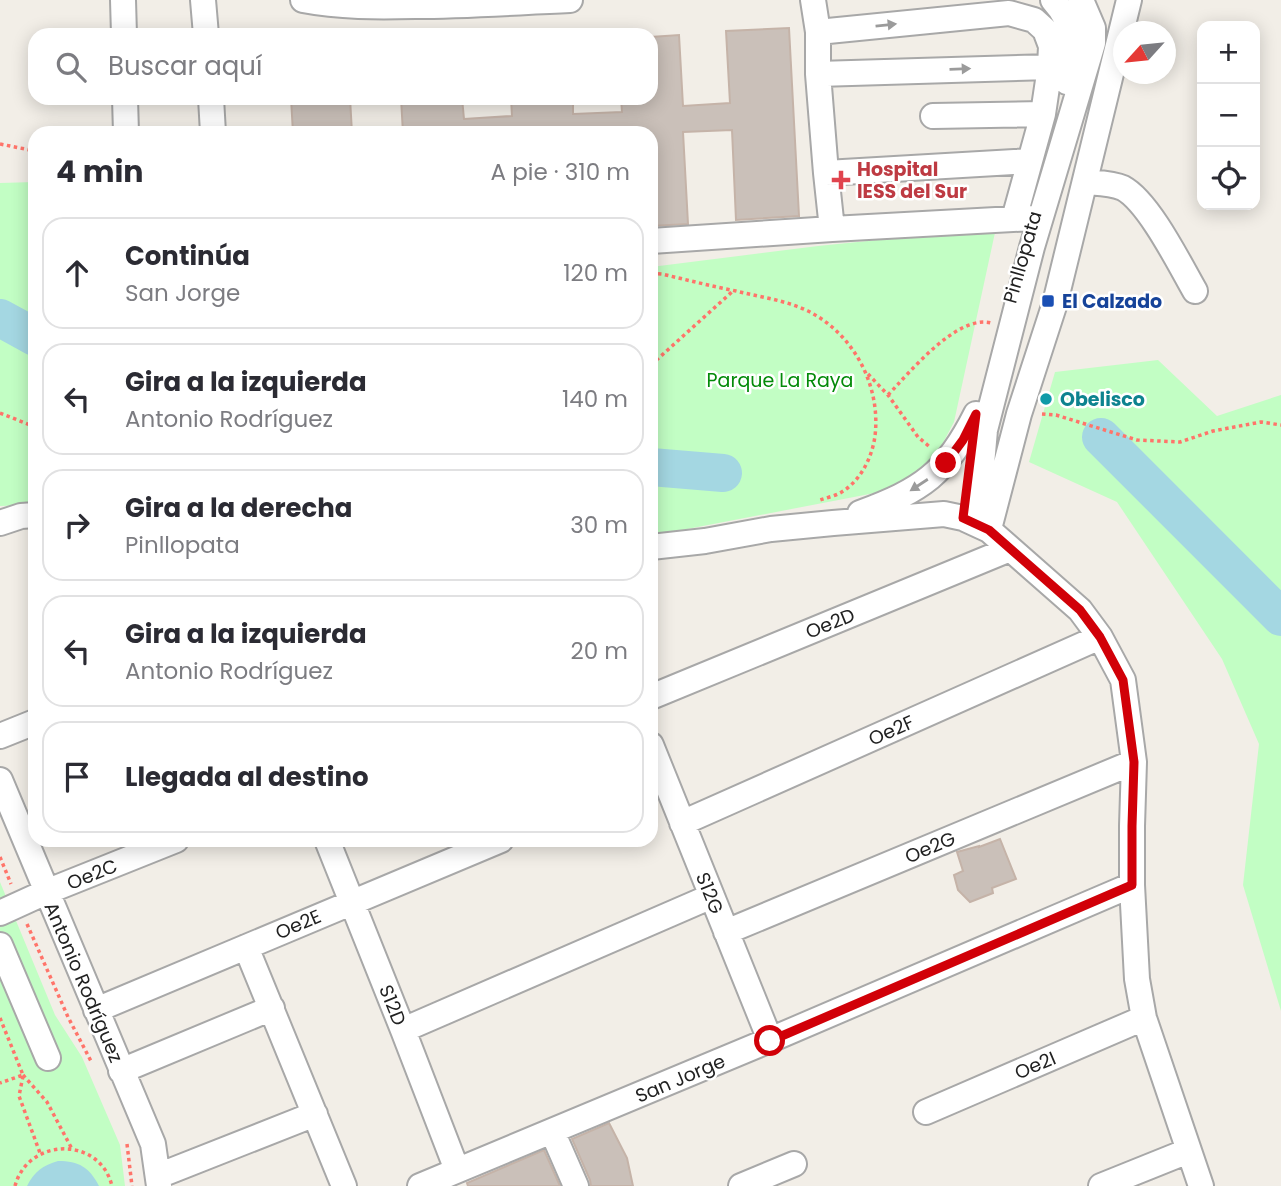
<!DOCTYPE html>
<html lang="es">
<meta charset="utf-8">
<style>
:root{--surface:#fff;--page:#f7f7f7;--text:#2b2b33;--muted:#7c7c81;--line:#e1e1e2}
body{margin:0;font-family:Poppins,sans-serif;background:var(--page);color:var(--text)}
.controls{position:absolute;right:21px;top:21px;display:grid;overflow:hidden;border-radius:14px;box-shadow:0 4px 18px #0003}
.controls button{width:63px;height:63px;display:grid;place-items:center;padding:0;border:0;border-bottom:2px solid var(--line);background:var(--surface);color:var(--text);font:35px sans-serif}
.compass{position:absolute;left:1113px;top:21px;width:63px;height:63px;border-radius:50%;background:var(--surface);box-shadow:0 4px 18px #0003;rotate:243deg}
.stop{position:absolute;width:21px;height:21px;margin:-16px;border:5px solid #d10008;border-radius:50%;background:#fff}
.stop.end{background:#d10008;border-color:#fff;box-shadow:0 2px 7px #0008}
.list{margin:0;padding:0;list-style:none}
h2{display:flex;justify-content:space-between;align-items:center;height:91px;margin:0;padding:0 28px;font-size:30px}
h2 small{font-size:23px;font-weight:400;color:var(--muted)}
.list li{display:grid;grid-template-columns:46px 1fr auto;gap:21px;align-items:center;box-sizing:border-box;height:112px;margin:0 14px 14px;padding:0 14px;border:2px solid var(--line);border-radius:21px}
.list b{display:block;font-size:26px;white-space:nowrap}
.list p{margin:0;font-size:23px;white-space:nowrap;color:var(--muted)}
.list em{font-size:23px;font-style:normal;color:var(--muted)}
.icon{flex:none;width:38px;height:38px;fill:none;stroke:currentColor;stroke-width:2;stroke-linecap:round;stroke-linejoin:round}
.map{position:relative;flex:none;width:1281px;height:1186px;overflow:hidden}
.search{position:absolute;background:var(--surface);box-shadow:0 4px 18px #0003;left:28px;top:28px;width:630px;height:77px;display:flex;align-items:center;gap:18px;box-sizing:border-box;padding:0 24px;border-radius:21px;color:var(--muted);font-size:26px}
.panel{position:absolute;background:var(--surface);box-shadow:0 4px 18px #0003;left:28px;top:126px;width:630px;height:721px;border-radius:21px}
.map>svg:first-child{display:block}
.park{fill:#c2fec4}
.water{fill:#a4d7e2}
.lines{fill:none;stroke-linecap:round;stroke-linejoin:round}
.river{stroke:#a4d7e2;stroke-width:38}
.building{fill:#cac0b9;stroke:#c5b3a8;stroke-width:2}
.minor-casing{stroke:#a8a8a8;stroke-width:28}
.path{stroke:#ff746a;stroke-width:3.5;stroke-dasharray:3.5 3.5;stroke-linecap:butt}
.minor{stroke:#fff;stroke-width:24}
.oneway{fill:#9b9b9b}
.route{stroke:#d10008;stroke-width:9}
.health-dot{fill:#e0444e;stroke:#fff;stroke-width:2.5}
.transit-dot{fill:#1a4fb4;stroke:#fff;stroke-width:2.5}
.culture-dot{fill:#0f9aa8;stroke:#fff;stroke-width:2.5}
.labels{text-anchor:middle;stroke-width:5;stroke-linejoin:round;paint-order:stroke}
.health-label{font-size:19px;font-weight:bold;fill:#be3a42;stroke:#fff;text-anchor:start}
.street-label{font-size:19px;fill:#212121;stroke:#fff}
.transit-label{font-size:19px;font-weight:bold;fill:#164399;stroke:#fff;text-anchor:start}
.park-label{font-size:19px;fill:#038a09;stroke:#fff}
.culture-label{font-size:19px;font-weight:bold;fill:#0d838f;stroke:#fff;text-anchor:start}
</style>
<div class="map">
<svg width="1281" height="1186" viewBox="0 0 1281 1186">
<rect width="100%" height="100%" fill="#f2eee7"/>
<path class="park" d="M35 182V505L0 506V183Z
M996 228 954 422 929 469 880 492 651 536V267L818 246Z
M1158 360 1217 416 1281 395V1011L1243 885 1259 744 1222 659 1117 502 1029 462 1055 372Z
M0 882 55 1015 82 1057 120 1145 125 1186H0Z"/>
<path class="water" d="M58 1161C79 1161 89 1167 99 1186H27C34 1172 43 1165 58 1161Z"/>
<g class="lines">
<path class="river" d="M0 318 35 337
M1101 437 1281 617
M651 467 723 473"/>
</g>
<path class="building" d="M789 28 799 216 736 220 732 130 683 132 688 224 651 226V133H403L401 98H462L464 119 512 116 511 98H573V114L622 112 621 98H651V37L679 35 683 106 730 103 726 31Z
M291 98H350L352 133H293Z
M1000 839 1016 879 992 888 993 893 970 902 958 890 954 875 963 871 957 852 979 846V847Z
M609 1123 627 1158 633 1186H591L590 1180 572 1139Z
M544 1150 560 1186H468L467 1183Z"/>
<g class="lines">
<g class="minor-casing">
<path id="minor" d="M123 0 124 35
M203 0 206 35
M303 0C340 7 377 7 415 6 467 6 519 2 570 0
M813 0 818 32V74L826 173 832 229 1033 218
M1053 0C1077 26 1075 50 1067 82
M818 32 1009 13 1034 20 1045 30 1051 46 1050 67 1043 114 1014 219
M818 74 1050 67
M125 98 126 133
M211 98 213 133
M933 116 1043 114
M826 173 1029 161
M1085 182C1096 183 1112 183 1123 188 1149 202 1180 265 1195 291
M651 241 832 229
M860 513C922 490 946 474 976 414
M0 523 21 516 35 515
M989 529 1019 414 1055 303 1129 0
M989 530 979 499 985 430 1032 247 1093 43V28L1081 0
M651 547 705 541 771 529 833 523 944 514 963 518 989 530 1080 610 1100 637 1123 680 1134 762 1132 826V885L1137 979 1144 1018 1201 1186
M651 697 1010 549
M0 736 35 722
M651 745 770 1040
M0 780 153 1144 159 1186
M682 823 1100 637
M327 840 403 1030 457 1170
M0 913 46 892 176 840
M726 932 1134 762
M0 945 48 1058
M246 947 344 1186
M96 1010 501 840
M403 1030 712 896
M121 1071 272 1008
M926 1112 1144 1018
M552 1131 576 1186
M158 1176 315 1114
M420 1186 770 1040 1132 885
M741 1186 794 1164
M1101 1186 1188 1151"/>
</g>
<path class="path" d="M0 144 35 151
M651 273 662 274C687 280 711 286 736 291 760 297 785 300 808 311 854 334 881 386 875 436 872 458 860 482 840 493 834 496 826 498 820 500
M651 365 733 291
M868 374 888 395 918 437 931 448
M888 395C909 373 957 314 991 323
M0 413 35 427
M1042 414 1056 415 1137 440 1180 442 1213 431 1261 422 1281 425
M0 857 11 884
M27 924 68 1017 92 1063
M0 1018 23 1075 0 1083
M23 1075 47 1102 72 1149
M23 1076 19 1096 40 1153
M127 1144 132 1186
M15 1186C28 1137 100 1136 112 1186"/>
<use href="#minor" class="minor"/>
</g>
<defs><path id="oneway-solid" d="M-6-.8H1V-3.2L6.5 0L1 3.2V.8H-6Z" transform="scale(1.75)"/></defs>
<g class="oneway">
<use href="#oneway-solid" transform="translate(886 25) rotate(-6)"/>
<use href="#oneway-solid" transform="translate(960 69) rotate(-2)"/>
<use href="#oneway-solid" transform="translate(919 485) rotate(147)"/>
</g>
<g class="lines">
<path class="route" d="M770 1041 1132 885V826L1134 762 1123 680 1100 637 1080 610 989 530 963 518 976 414 963 440 946 463"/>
</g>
<path class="health-dot" d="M837.5 169.5h7v7h7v7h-7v7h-7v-7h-7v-7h7z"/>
<rect class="transit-dot" x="1041" y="294" width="14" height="14" rx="3.5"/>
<circle class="culture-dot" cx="1046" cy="399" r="7"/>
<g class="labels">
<g class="health-label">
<text x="857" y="176">Hospital<tspan x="857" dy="22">IESS del Sur</tspan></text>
</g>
<g class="street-label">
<text transform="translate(1022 257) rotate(-74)" y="7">Pinllopata</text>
<text transform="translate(830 623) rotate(-22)" y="7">Oe2D</text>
<text transform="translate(891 730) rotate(-24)" y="7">Oe2F</text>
<text transform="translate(930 847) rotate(-23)" y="7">Oe2G</text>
<text transform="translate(92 874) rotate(-22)" y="7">Oe2C</text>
<text transform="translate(710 893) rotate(68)" y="7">S12G</text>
<text transform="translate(298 924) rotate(-23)" y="7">Oe2E</text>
<text transform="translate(84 982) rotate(67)" y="7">Antonio Rodríguez</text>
<text transform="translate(393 1005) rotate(68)" y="7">S12D</text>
<text transform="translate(1035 1065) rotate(-23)" y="7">Oe2I</text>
<text transform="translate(680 1078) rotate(-23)" y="7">San Jorge</text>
</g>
<g class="transit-label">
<text x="1062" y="308">El Calzado</text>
</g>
<g class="park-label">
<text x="780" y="387">Parque La Raya</text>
</g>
<g class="culture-label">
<text x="1060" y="406">Obelisco</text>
</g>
</g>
</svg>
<div class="controls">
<button>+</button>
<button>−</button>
<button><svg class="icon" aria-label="locate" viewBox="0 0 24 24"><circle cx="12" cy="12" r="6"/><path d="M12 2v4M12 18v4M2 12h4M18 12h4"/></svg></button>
</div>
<svg class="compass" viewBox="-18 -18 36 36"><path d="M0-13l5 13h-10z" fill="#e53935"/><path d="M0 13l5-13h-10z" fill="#7c7c81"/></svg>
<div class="stop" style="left:770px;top:1041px"></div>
<div class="stop end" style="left:946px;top:463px"></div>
<div class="search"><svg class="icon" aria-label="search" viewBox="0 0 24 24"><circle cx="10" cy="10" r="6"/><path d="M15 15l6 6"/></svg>Buscar aquí</div>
<section class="panel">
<h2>4 min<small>A pie · 310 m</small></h2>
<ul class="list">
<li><svg class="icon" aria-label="ahead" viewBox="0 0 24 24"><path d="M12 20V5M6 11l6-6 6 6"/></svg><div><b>Continúa</b><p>San Jorge</p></div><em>120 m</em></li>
<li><svg class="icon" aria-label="left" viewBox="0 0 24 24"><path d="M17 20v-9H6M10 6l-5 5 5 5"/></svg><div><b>Gira a la izquierda</b><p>Antonio Rodríguez</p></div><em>140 m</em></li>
<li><svg class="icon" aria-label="right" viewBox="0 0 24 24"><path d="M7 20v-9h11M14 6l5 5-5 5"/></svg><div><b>Gira a la derecha</b><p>Pinllopata</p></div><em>30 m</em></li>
<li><svg class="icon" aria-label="left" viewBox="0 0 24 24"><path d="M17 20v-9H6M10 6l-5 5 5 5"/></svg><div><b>Gira a la izquierda</b><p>Antonio Rodríguez</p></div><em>20 m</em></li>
<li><svg class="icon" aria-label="arrive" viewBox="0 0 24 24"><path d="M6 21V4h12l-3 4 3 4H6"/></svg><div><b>Llegada al destino</b></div></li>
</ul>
</section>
</div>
